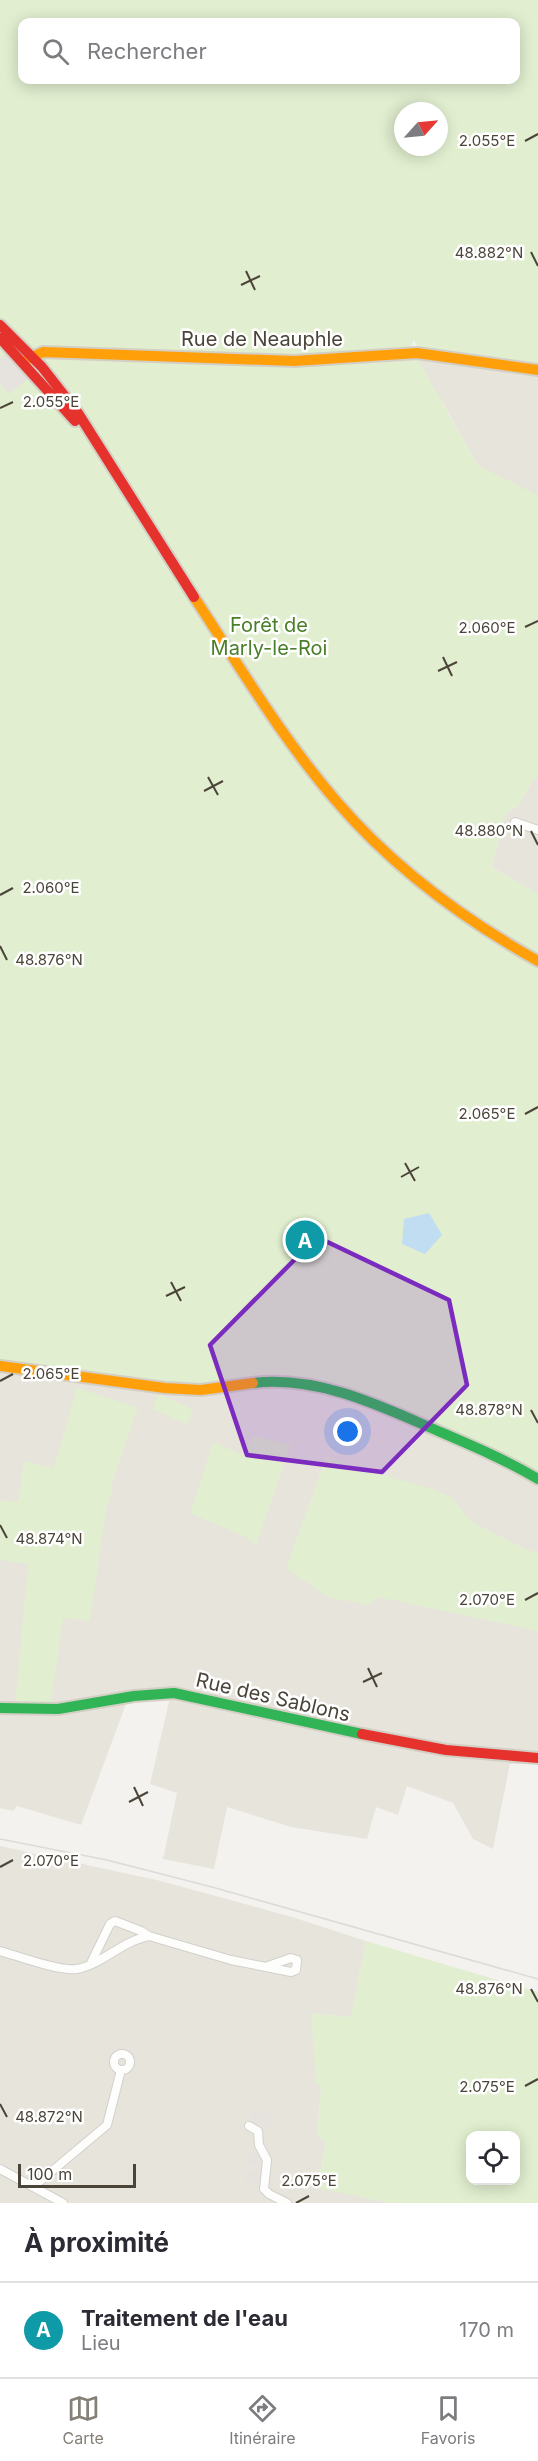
<!DOCTYPE html>
<html lang="fr">
<meta charset="utf-8">
<style>
:root{--surface:#fff;--page:#f2f2f3;--text:#2b2b33;--muted:#7c7c81;--line:#e1e1e2;--accent:#868178}
body{margin:0;font-family:Inter,sans-serif;background:var(--page);color:var(--text)}
.controls{position:absolute;right:18px;bottom:18px;display:grid;overflow:hidden;border-radius:12px;box-shadow:0 3px 15px #0003}
.controls button{width:54px;height:54px;display:grid;place-items:center;padding:0;border:0;border-bottom:2px solid var(--line);background:var(--surface);color:var(--text);font:30px sans-serif}
.compass{position:absolute;left:394px;top:102px;width:54px;height:54px;border-radius:50%;background:var(--surface);box-shadow:0 3px 15px #0003;rotate:63deg}
.scale{position:absolute;left:18px;bottom:15px;width:118px;box-sizing:border-box;padding-left:6px;border:3px solid #4b4439;border-top:0;font-size:16px;line-height:21px;white-space:nowrap;color:#4b4439;-webkit-text-stroke:4px #fff;paint-order:stroke}
.you{position:absolute;left:348px;top:1432px;width:21px;height:21px;margin:-15px;border:4px solid #fff;border-radius:50%;background:#1a73e8;box-shadow:0 0 0 9px #1a73e833}
.badge{display:grid;place-items:center;width:39px;height:39px;border-radius:50%;background:var(--accent);color:#fff;font-size:20px;font-weight:700}
.pin{position:absolute;translate:-50% -50%;border:3px solid #fff;box-shadow:0 2px 6px #0006}
.list{margin:0;padding:0;list-style:none}
h2{display:flex;justify-content:space-between;align-items:center;height:78px;margin:0;padding:0 24px;font-size:26px}
h2 small{font-size:20px;font-weight:400;color:var(--muted)}
.list li{display:grid;grid-template-columns:39px 1fr auto;gap:18px;align-items:center;box-sizing:border-box;height:96px;padding:0 24px;border-top:2px solid var(--line)}
.list b{display:block;font-size:22px;white-space:nowrap}
.list p{margin:0;font-size:20px;white-space:nowrap;color:var(--muted)}
.list em{font-size:20px;font-style:normal;color:var(--muted)}
.icon{flex:none;width:33px;height:33px;fill:none;stroke:currentColor;stroke-width:2;stroke-linecap:round;stroke-linejoin:round}
.map{position:relative;flex:none;width:538px;height:2203px;overflow:hidden}
.search{position:absolute;background:var(--surface);box-shadow:0 3px 15px #0003;left:18px;right:18px;top:18px;height:66px;display:flex;align-items:center;gap:15px;box-sizing:border-box;padding:0 21px;border-radius:12px;color:var(--muted);font-size:22px}
.sheet{height:174px;background:var(--surface)}
nav{display:flex;justify-content:space-around;align-items:center;box-sizing:border-box;height:84px;border-top:2px solid var(--line);background:var(--surface);font-size:16px;color:var(--muted)}
nav a{display:grid;justify-items:center;gap:3px}
nav .on{color:var(--accent)}
.map>svg:first-child{display:block}
.residential{fill:#e7e4dc}
.green{fill:#e1eecf;fill-rule:evenodd}
.parking{fill:#e6e3df}
.water{fill:#c0ddf1}
.lines{fill:none;stroke-linecap:round;stroke-linejoin:round}
.street-casing{stroke:#d2d0cb;stroke-width:10}
.fast-casing{stroke:#d3cfc5;stroke-width:14}
.slow-casing{stroke:#d3cfc5;stroke-width:14}
.jam-casing{stroke:#d3cfc5;stroke-width:14}
.street{stroke:#fdfdfc;stroke-width:8}
.fast{stroke:#30b455;stroke-width:10}
.slow{stroke:#ff9f0a;stroke-width:10}
.jam{stroke:#e5322d;stroke-width:10}
.tram{stroke:#dbdbda;stroke-width:1.5}
.marked{fill:#7b2cbf;fill-opacity:0.2;stroke:#7b2cbf;stroke-width:4.5;stroke-linejoin:round}
.ticks{fill:none;stroke:#4b4439;stroke-width:2}
.labels{text-anchor:middle;stroke-width:5;stroke-linejoin:round;paint-order:stroke}
.street-label{font-size:20px;fill:#4b4439;stroke:#fff}
.park-label{font-size:20px;fill:#4a7f2a;stroke:#fff}
.ticks-label{font-size:15px;text-anchor:middle;fill:#4b4439;stroke:#fff;stroke-width:5;stroke-linejoin:round;paint-order:stroke}
</style>
<div class="map">
<svg width="538" height="2203" viewBox="0 0 538 2203">
<rect width="100%" height="100%" fill="#f4f2ee"/>
<path class="residential" d="M401 354 538 367V496L478 466 443 403Z
M534 778H538V894L492 867 506 813 518 806Z
M0 1363 280 1379 365 1394 538 1475V1764H510L493 1849 473 1839 453 1803 407 1786 398 1815 376 1807 367 1839 291 1827 227 1807 214 1869 163 1859 177 1793 150 1784 170 1697 126 1704 81 1825 17 1806 13 1811 0 1808Z
M0 1846 161 1881 292 1917 366 1941 351 2017 312 2014 321 2087 317 2135 326 2143 317 2187 391 2203H0Z"/>
<path class="green" d="M0 0H538V367L421 353 413 339 412 349 478 466 538 495V778H534L518 806 506 813 492 867 538 894V1475L365 1394 280 1379 201 1388 0 1363ZM22 22H516V80H22ZM403 111H439V147H403Z
M77 1388 138 1408 111 1486 114 1487 106 1509 90 1621 63 1618 51 1702 15 1705 28 1564 0 1560V1500L18 1502 24 1461 54 1468Z
M158 1394 193 1409 187 1424 152 1409Z
M254 1436 291 1445 256 1545 248 1538 190 1513 213 1442 242 1455Z
M326 1457 367 1471 430 1488 451 1497 472 1522 528 1550 538 1553V1631L378 1597 368 1605 328 1597 286 1568Z
M366 1941 538 1992V2203H391L317 2188 326 2143 317 2135 321 2087 316 2084 311 2014 351 2017ZM470 2136H516V2180H470Z"/>
<path class="parking" d="M8 353 30 377 9 394 0 383V359Z
M251 2111 272 2114 271 2126 249 2123Z
M249 2153 262 2156 260 2167 247 2165Z
M246 2171 262 2173 260 2185 244 2182Z"/>
<path class="water" d="M429 1213 442 1235 425 1254 402 1244 404 1219Z"/>
<g class="lines">
<g class="street-casing">
<path id="street" d="M515 822 538 830
M0 1951C18 1956 61 1972 77 1969 101 1965 122 1941 149 1936L231 1960 291 1972 296 1970 297 1960 291 1958 268 1966
M91 1963 110 1924 115 1921 141 1931 149 1936
M114 2062a8 8 0 1 1 16 0a8 8 0 1 1-16 0Z
M249 2126 258 2131 259 2145 267 2160 264 2189 269 2194 287 2203
M0 2169 63 2203
M33 2187 107 2125 121 2070"/>
</g>
<g class="fast-casing">
<path id="fast" d="M253 1383C317 1375 381 1406 438 1431 473 1446 506 1460 538 1479
M0 1708 58 1709 134 1696 174 1693 362 1734"/>
</g>
<g class="slow-casing">
<path id="slow" d="M26 360 43 352 294 361 417 353 538 370
M194 597C240 667 283 740 338 803 394 868 463 919 538 961
M0 1366 165 1388 201 1390 253 1383"/>
</g>
<g class="jam-casing">
<path id="jam" d="M0 325 42 367 78 413 194 597
M0 338 75 421
M362 1734 446 1750 538 1758"/>
</g>
<use href="#street" class="street"/>
<use href="#fast" class="fast"/>
<use href="#slow" class="slow"/>
<use href="#jam" class="jam"/>
<path class="tram" d="M0 1839 107 1860 212 1887 538 1979"/>
</g>
<path class="marked" d="M317 1237 449 1300 467 1385 382 1472 247 1455 210 1345Z"/>
<path class="ticks" d="M525 141 538 134M531 252 538 266M246 271 255 290M241 285 260 276M0 408 13 402M525 627 538 621M443 657 452 676M438 671 457 662M208 777 218 795M204 791 223 781M531 831 538 845M0 895 13 888M0 946 7 960M525 1114 538 1107M405 1163 415 1181M401 1177 419 1167M171 1282 181 1301M166 1296 185 1287M0 1381 13 1374M531 1410 538 1423M0 1525 7 1538M525 1600 538 1593M368 1668 377 1687M363 1682 382 1673M134 1787 143 1806M129 1802 148 1792M0 1867 13 1860M531 1989 538 2002M525 2086 538 2079M0 2104 7 2117M296 2203 309 2196"/>
<g class="labels">
<g class="street-label">
<text x="262" y="346">Rue de Neauphle</text>
<text transform="translate(273 1697) rotate(13)" y="7">Rue des Sablons</text>
</g>
<g class="park-label">
<text x="269" y="632">Forêt de<tspan x="269" dy="23">Marly-le-Roi</tspan></text>
</g>
</g>
<g class="ticks-label">
<text x="487" y="146">2.055°E</text>
<text x="489" y="258">48.882°N</text>
<text x="51" y="407">2.055°E</text>
<text x="487" y="633">2.060°E</text>
<text x="489" y="836">48.880°N</text>
<text x="51" y="893">2.060°E</text>
<text x="49" y="965">48.876°N</text>
<text x="487" y="1119">2.065°E</text>
<text x="51" y="1379">2.065°E</text>
<text x="489" y="1415">48.878°N</text>
<text x="49" y="1544">48.874°N</text>
<text x="487" y="1605">2.070°E</text>
<text x="51" y="1866">2.070°E</text>
<text x="489" y="1994">48.876°N</text>
<text x="487" y="2092">2.075°E</text>
<text x="49" y="2122">48.872°N</text>
<text x="309" y="2186">2.075°E</text>
</g>
</svg>
<div class="controls">
<button><svg class="icon" aria-label="locate" viewBox="0 0 24 24"><circle cx="12" cy="12" r="6"/><path d="M12 2v4M12 18v4M2 12h4M18 12h4"/></svg></button>
</div>
<svg class="compass" viewBox="-18 -18 36 36"><path d="M0-13l5 13h-10z" fill="#e53935"/><path d="M0 13l5-13h-10z" fill="#7c7c81"/></svg>
<div class="scale">100 m</div>
<div class="you"></div>
<div class="pin badge" style="left:305px;top:1240px;background:#0f9aa8">A</div>
<div class="search"><svg class="icon" aria-label="search" viewBox="0 0 24 24"><circle cx="10" cy="10" r="6"/><path d="M15 15l6 6"/></svg>Rechercher</div>
</div>
<section class="sheet">
<h2>À proximité<small></small></h2>
<ul class="list">
<li><span class="badge" style="background:#0f9aa8">A</span><div><b>Traitement de l'eau</b><p>Lieu</p></div><em>170 m</em></li>
</ul>
</section>
<nav>
<a class="on"><svg class="icon" aria-label="map" viewBox="0 0 24 24"><path d="M3 6l6-2 6 2 6-2v14l-6 2-6-2-6 2zM9 4v14M15 6v14"/></svg>Carte</a>
<a><svg class="icon" aria-label="directions" viewBox="0 0 24 24"><path d="M12 3l9 9-9 9-9-9zM9 14v-3h6M13 9l2 2-2 2"/></svg>Itinéraire</a>
<a><svg class="icon" aria-label="saved" viewBox="0 0 24 24"><path d="M7 4h10v16l-5-4-5 4z"/></svg>Favoris</a>
</nav>
